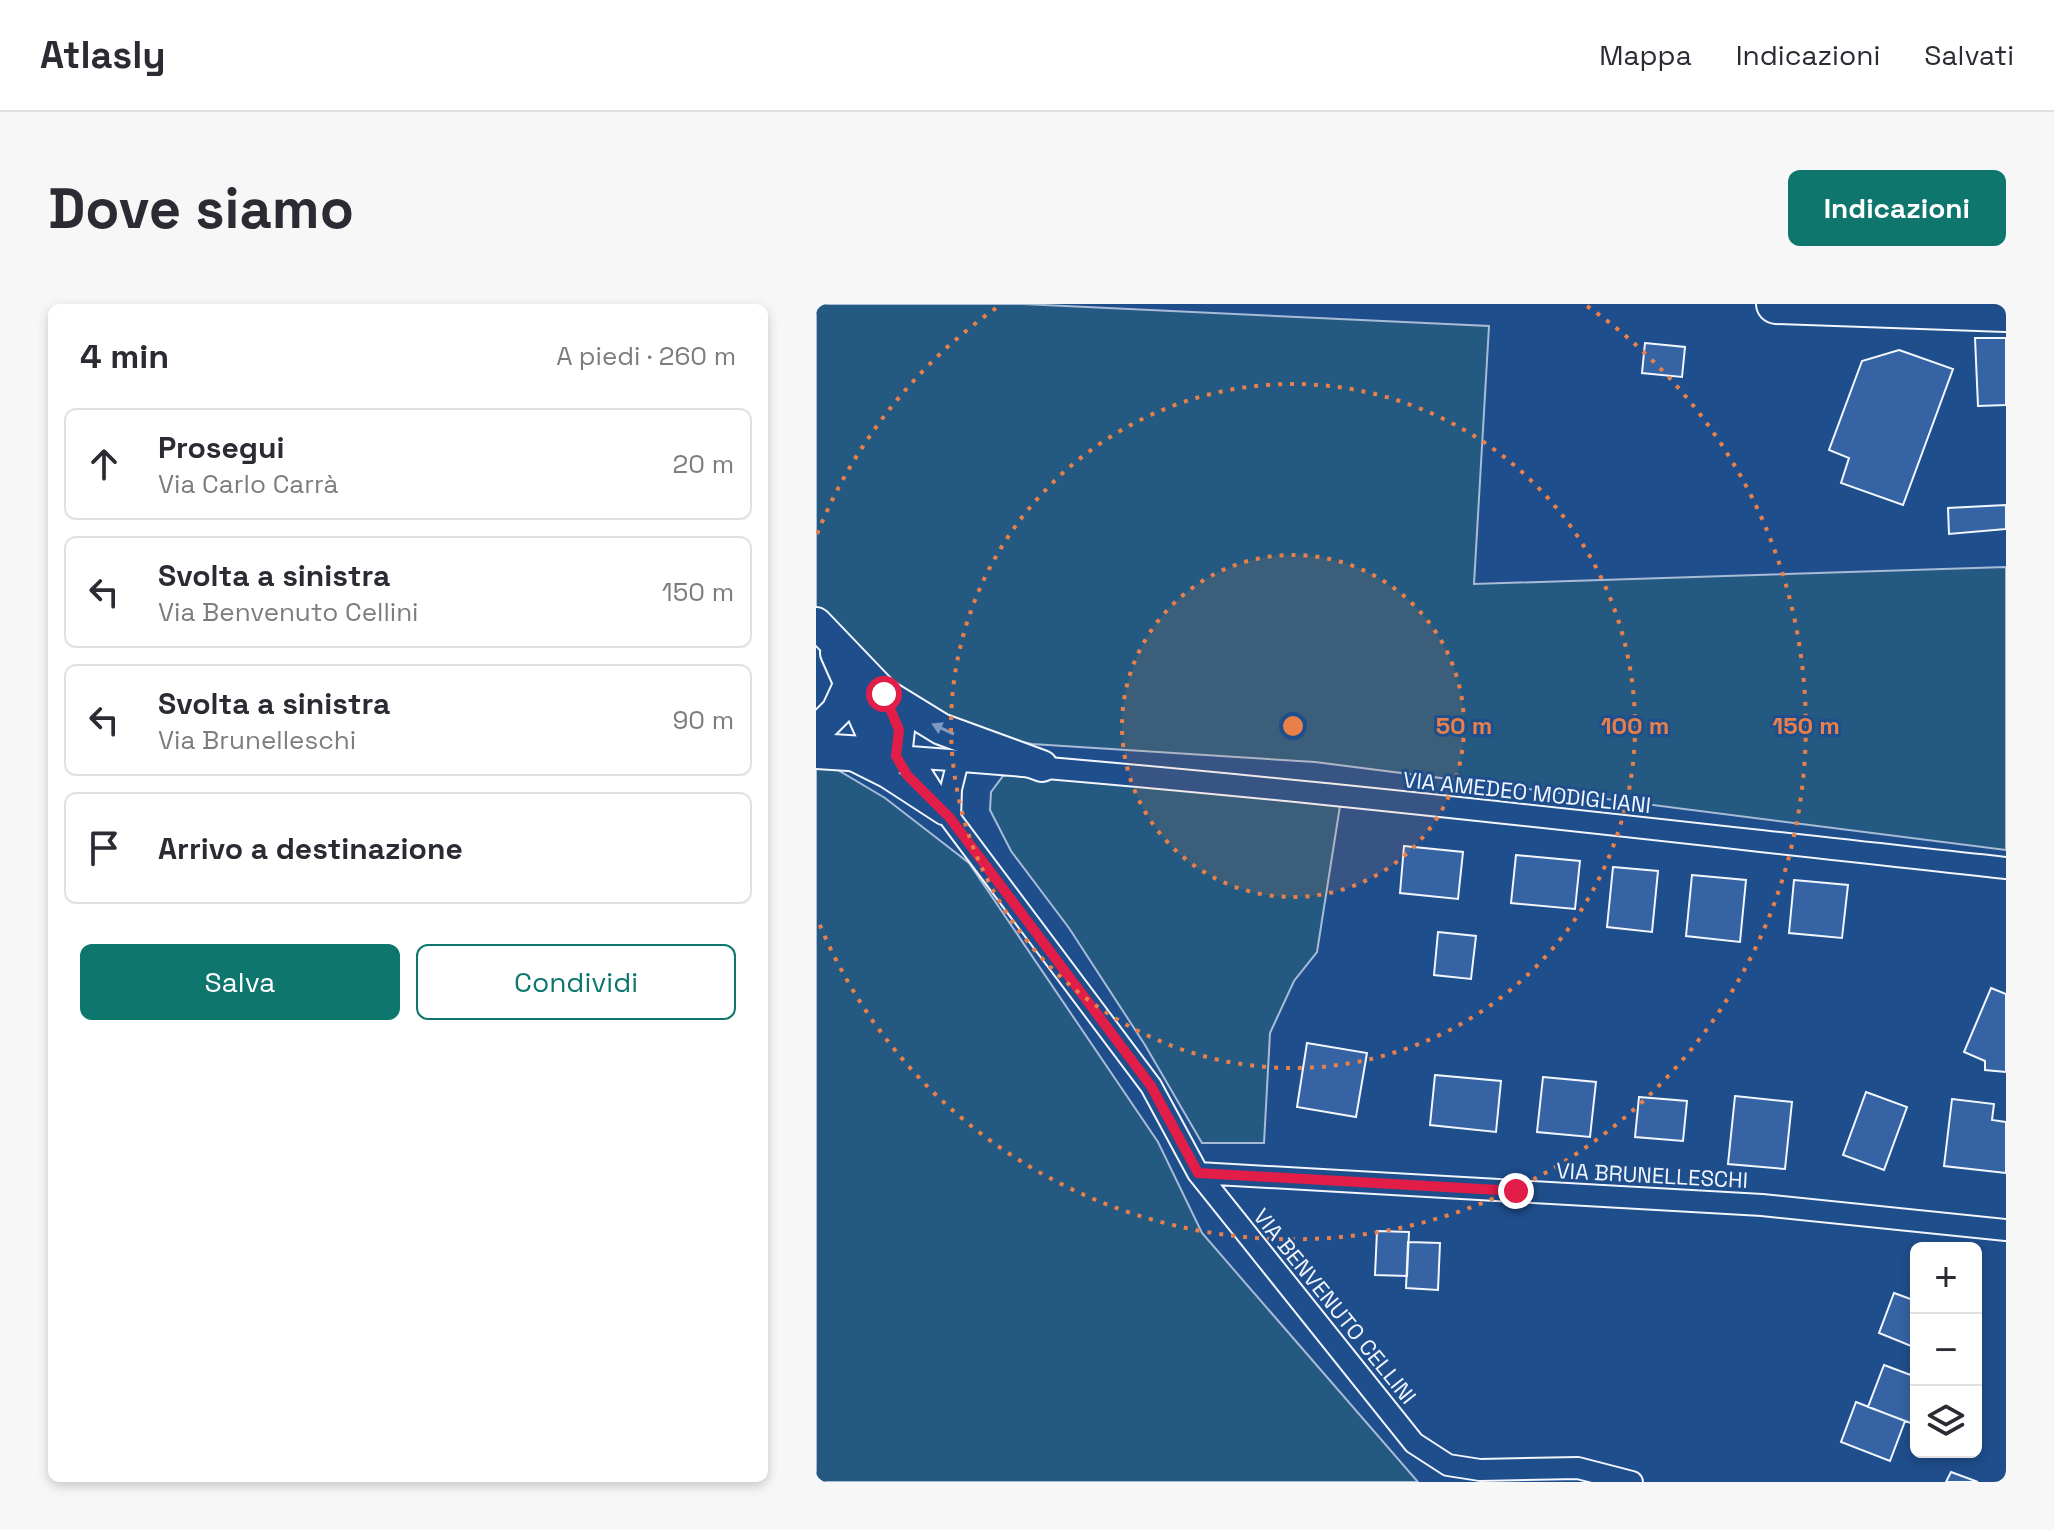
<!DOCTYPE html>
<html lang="it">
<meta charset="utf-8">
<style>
:root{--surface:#fff;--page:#f7f7f7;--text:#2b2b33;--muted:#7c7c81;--line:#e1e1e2;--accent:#0f766e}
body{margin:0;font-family:"Space Grotesk",sans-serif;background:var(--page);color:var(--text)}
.controls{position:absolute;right:24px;bottom:24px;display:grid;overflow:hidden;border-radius:12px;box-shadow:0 4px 12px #0003}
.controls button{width:72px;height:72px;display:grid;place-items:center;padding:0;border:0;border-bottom:2px solid var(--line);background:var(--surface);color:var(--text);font:40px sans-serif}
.stop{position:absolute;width:24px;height:24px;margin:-18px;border:6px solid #e11d48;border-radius:50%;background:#fff}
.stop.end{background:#e11d48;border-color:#fff;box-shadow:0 2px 8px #0008}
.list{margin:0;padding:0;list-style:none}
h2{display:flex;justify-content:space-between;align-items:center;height:104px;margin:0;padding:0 32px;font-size:34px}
h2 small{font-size:26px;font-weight:400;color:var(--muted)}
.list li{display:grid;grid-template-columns:52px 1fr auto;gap:24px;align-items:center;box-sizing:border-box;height:112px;margin:0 16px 16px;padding:0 16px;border:2px solid var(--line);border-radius:12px}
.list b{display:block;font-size:30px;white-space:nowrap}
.list p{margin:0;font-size:26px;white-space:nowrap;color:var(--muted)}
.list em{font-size:26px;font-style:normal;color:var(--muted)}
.actions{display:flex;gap:16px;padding:24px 32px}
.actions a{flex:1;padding:18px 0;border:2px solid var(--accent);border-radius:12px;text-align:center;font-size:28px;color:var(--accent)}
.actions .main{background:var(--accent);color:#fff}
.icon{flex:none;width:44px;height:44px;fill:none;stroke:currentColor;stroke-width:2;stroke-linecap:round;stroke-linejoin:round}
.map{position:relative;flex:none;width:1190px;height:1178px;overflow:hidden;border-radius:12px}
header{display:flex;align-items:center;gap:48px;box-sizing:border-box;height:112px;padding:0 40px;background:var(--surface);border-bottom:2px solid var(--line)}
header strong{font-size:38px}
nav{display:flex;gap:44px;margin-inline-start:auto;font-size:28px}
.intro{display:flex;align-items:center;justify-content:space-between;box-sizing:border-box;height:192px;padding:0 48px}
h1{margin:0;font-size:56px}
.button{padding:20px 36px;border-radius:12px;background:var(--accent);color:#fff;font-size:28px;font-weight:700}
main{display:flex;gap:48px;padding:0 48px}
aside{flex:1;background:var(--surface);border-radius:12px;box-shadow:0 4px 12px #0003}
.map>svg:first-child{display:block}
.green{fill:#245a82;stroke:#a8bbd7;stroke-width:2}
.building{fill:#3563a3;stroke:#f2f6ff;stroke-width:2}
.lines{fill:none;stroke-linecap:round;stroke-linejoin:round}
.minor-casing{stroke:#f2f6ff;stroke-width:24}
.secondary-casing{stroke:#f2f6ff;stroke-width:34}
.trunk-casing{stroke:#f2f6ff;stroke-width:38}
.motorway-casing{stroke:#f2f6ff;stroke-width:42}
.minor{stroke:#1f4e8c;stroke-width:20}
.secondary{stroke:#1f4e8c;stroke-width:30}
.trunk{stroke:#1f4e8c;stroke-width:34}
.motorway{stroke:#1f4e8c;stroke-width:38}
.oneway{fill:#7e9ac0}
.route{stroke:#e11d48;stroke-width:10}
.ring{fill:none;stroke:#ea8049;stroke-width:4;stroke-dasharray:4 8}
.labels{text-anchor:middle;stroke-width:6;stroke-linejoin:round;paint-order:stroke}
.street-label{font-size:22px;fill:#f2f6ff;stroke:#1f4e8c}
.centre{fill:#ea8049;stroke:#1f4e8c;stroke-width:4}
.ring-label{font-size:24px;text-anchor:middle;font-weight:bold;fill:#ea8049;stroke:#1f4e8c;stroke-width:6;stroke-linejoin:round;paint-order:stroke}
</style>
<header>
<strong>Atlasly</strong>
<nav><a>Mappa</a><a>Indicazioni</a><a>Salvati</a></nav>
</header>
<div class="intro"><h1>Dove siamo</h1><a class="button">Indicazioni</a></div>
<main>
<aside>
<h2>4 min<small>A piedi · 260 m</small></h2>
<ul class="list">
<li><svg class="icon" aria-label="ahead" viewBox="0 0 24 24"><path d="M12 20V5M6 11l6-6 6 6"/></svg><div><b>Prosegui</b><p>Via Carlo Carrà</p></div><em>20 m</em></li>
<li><svg class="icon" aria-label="left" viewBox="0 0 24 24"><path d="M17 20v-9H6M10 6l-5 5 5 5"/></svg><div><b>Svolta a sinistra</b><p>Via Benvenuto Cellini</p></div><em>150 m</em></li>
<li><svg class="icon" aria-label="left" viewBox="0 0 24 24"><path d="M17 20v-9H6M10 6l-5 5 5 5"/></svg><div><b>Svolta a sinistra</b><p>Via Brunelleschi</p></div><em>90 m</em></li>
<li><svg class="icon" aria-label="arrive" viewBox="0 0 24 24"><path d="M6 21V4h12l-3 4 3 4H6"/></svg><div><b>Arrivo a destinazione</b></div></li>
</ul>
<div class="actions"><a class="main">Salva</a><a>Condividi</a></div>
</aside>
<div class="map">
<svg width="1190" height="1178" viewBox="0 0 1190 1178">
<rect width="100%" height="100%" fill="#1f4e8c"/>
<path class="green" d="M0 0H207L673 22 658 280 1190 263V546L499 458 216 440 146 425 90 393 0 305Z
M0 461 15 462 69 494 153 559 342 838 386 929 602 1178H0Z
M204 469 524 502 501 648 478 677 454 729 448 839H386L329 741 253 624 195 547 174 506 175 488 187 472Z"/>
<path class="building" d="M1159 34H1190V101L1162 102Z
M829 39 869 43 866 73 826 69Z
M1083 46 1137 65 1087 201 1025 179 1033 154 1013 146 1046 57Z
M1190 201V225L1133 230 1132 204Z
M588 542 647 548 642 595 584 589Z
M700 551 764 557 759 605 695 599Z
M797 563 842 567 836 628 791 623Z
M876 571 930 576 924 638 870 632Z
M978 576 1032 581 1026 634 973 629Z
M622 628 660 632 655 675 618 671Z
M1175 684 1190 690V768L1169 766V757L1148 748Z
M491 739 551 749 540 813 481 803Z
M619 771 685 777 680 828 614 821Z
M727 773 780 778 774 833 721 828Z
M1050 788 1091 803 1068 866 1027 851Z
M919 792 976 798 969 865 912 860Z
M823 793 871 797 867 837 819 833Z
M1136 795 1178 800 1176 816 1190 818V869L1128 862Z
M561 927 593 928 591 972 559 971Z
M592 938 624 939 622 986 590 984Z
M1078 989 1100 997V1044L1063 1029Z
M1068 1061 1100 1073V1121L1052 1103Z
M1040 1098 1089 1117 1074 1157 1025 1138Z
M1135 1168 1162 1178H1130Z"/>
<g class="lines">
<g class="minor-casing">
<path id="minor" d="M80 452C451 479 820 524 1190 564
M81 453 106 470 134 514 335 782 382 869 598 1139 632 1161 664 1166 762 1164 816 1178
M34 455 70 473 127 510
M134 514 135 485 142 457
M382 869 946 901 1190 926"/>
</g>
<g class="secondary-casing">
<path id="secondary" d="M0 319 68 390 83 426 80 452
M20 349 55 428 80 452
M68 390 125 425 226 462
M0 428 21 407 33 381"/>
</g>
<g class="trunk-casing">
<path id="trunk" d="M0 447 80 452"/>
</g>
<g class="motorway-casing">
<path id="motorway" d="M960 0 1190 8"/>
</g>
<use href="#minor" class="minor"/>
<use href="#secondary" class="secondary"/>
<use href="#trunk" class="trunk"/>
<use href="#motorway" class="motorway"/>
</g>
<defs><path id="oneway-solid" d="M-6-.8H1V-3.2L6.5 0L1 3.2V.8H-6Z" transform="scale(2)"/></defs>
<use class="oneway" href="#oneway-solid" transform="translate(127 425) rotate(-155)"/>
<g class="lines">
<path class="route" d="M68 390 83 426 80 452 91 471 134 514 335 782 382 869 700 887"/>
</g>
<circle cx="477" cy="422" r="171" fill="#ea8049" fill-opacity=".12"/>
<g class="ring">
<circle cx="477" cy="422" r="171"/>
<circle cx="477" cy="422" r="342"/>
<path d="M1 230A513 513 0 0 1 183 2M771 2A513 513 0 1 1 1 614"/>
</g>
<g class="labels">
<g class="street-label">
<text transform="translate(711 488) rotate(6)" y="8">VIA AMEDEO MODIGLIANI</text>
<text transform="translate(836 871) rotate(3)" y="8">VIA BRUNELLESCHI</text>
<text transform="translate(519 1002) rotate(51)" y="8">VIA BENVENUTO CELLINI</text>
</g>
</g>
<circle cx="477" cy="422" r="12" class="centre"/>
<g class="ring-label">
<text x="648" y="430">50 m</text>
<text x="819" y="430">100 m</text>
<text x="990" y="430">150 m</text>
</g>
</svg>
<div class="controls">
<button>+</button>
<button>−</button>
<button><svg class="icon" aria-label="layers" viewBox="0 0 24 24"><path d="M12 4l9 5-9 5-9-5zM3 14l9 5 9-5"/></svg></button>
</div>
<div class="stop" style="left:68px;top:390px"></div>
<div class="stop end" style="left:700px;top:887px"></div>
</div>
</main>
